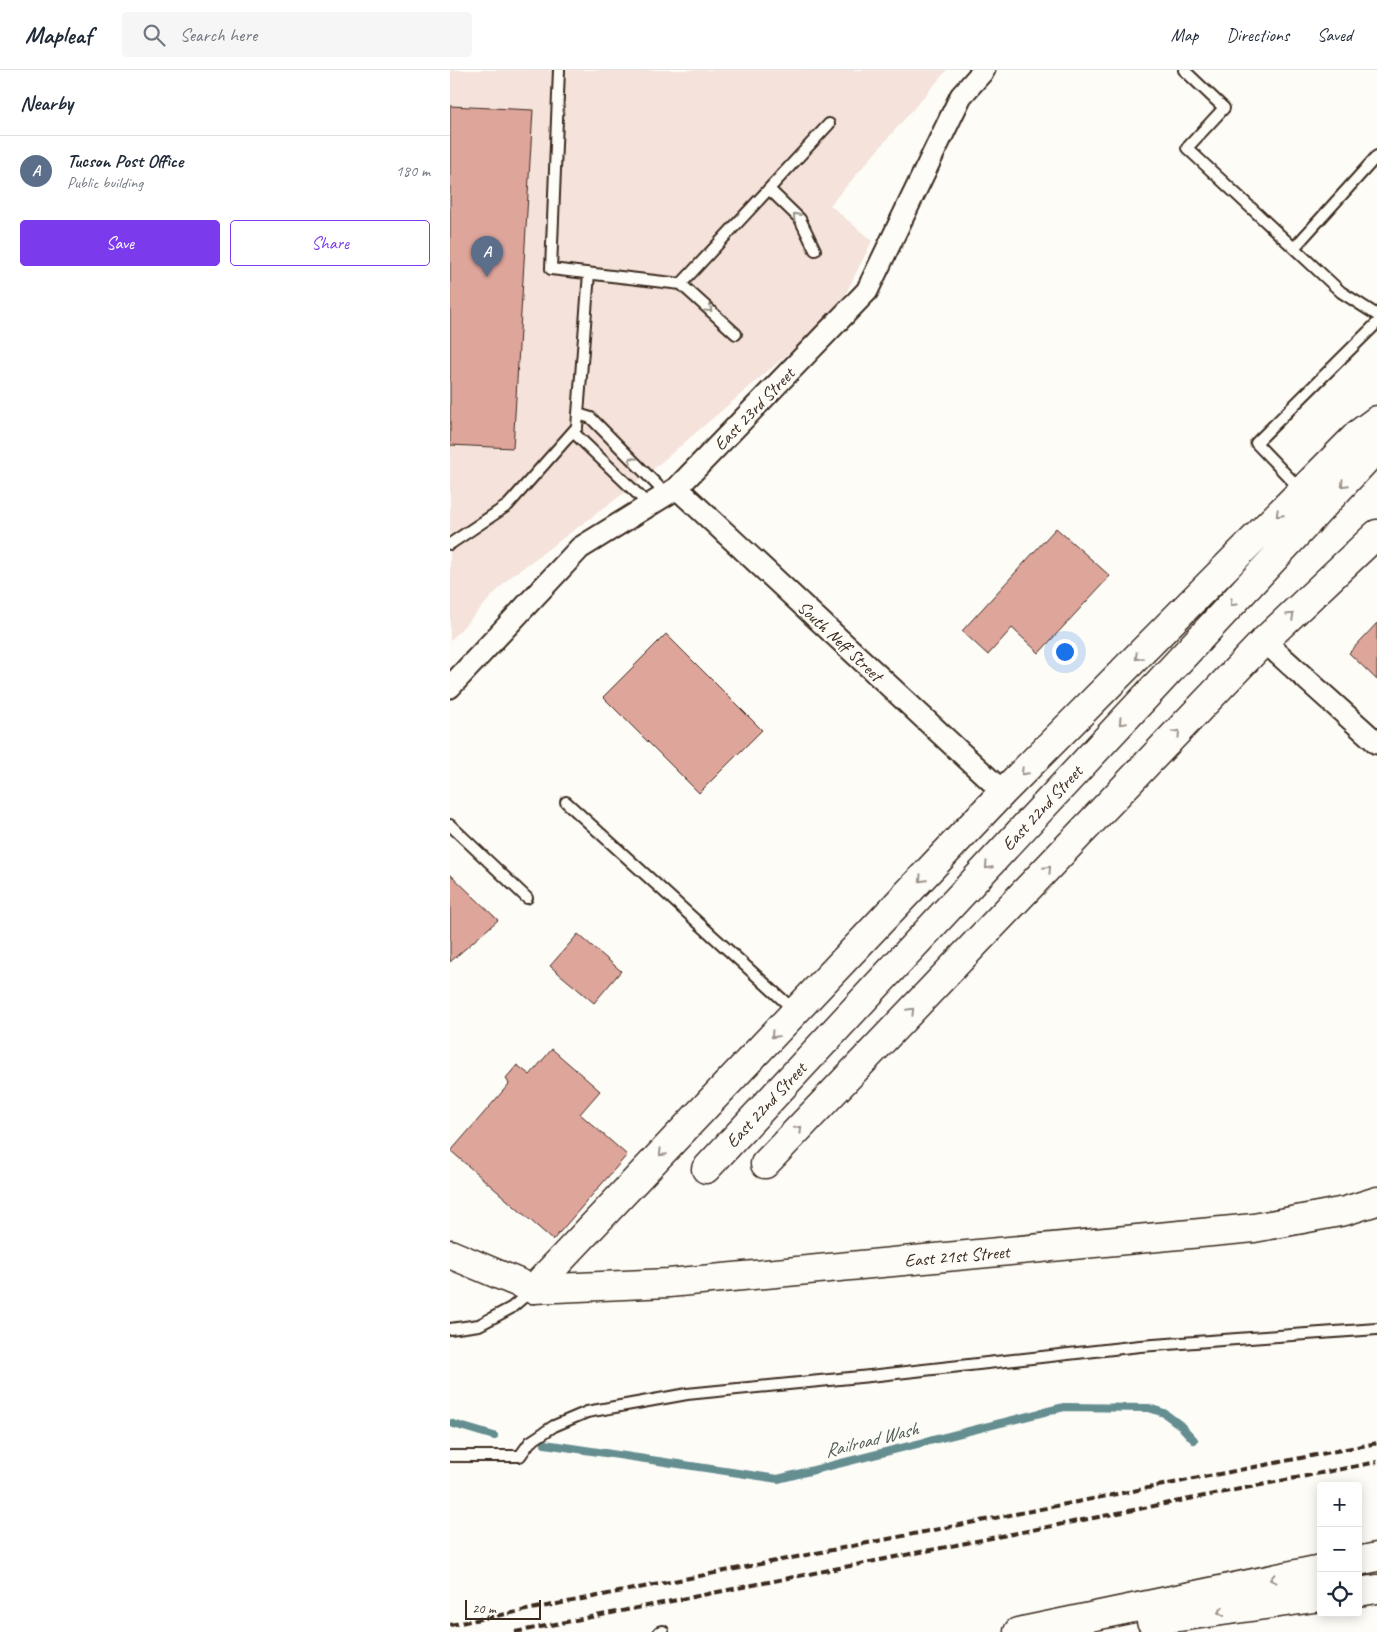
<!DOCTYPE html>
<meta charset="utf-8">
<style>
:root{--surface:#fff;--page:#f6f6f7;--text:#1f2937;--muted:#747a83;--line:#e0e1e3;--accent:#7c3aed}
body{margin:0;font-family:Caveat,sans-serif;background:var(--page);color:var(--text)}
.controls{position:absolute;right:15px;bottom:15px;display:grid;overflow:hidden;border-radius:5px;box-shadow:0 2px 12px #0003}
.controls button{width:45px;height:45px;display:grid;place-items:center;padding:0;border:0;border-bottom:1px solid var(--line);background:var(--surface);color:var(--text);font:25px sans-serif}
.scale{position:absolute;left:15px;bottom:12px;width:76px;box-sizing:border-box;padding-left:5px;border:2px solid #3b2a1e;border-top:0;font-size:14px;line-height:18px;white-space:nowrap;color:#3b2a1e;-webkit-text-stroke:4px #fdfcf7;paint-order:stroke}
.you{position:absolute;left:614px;top:581px;width:18px;height:18px;margin:-12px;border:4px solid #fff;border-radius:50%;background:#1a73e8;box-shadow:0 0 0 8px #1a73e833}
.badge{display:grid;place-items:center;width:32px;height:32px;border-radius:50%;background:var(--accent);color:#fff;font-size:16px;font-weight:700}
.pin{position:absolute;translate:-50% -41px;filter:drop-shadow(0 1px 2px #0008)}
.pin::after{content:'';position:absolute;top:26px;width:18px;height:15px;background:inherit;clip-path:polygon(0 0,100% 0,50% 100%)}
.list{margin:0;padding:0;list-style:none}
h2{display:flex;justify-content:space-between;align-items:center;height:65px;margin:0;padding:0 20px;font-size:21px}
h2 small{font-size:16px;font-weight:400;color:var(--muted)}
.list li{display:grid;grid-template-columns:32px 1fr auto;gap:15px;align-items:center;box-sizing:border-box;height:70px;padding:0 20px;border-top:1px solid var(--line)}
.list b{display:block;font-size:19px;white-space:nowrap}
.list p{margin:0;font-size:16px;white-space:nowrap;color:var(--muted)}
.list em{font-size:16px;font-style:normal;color:var(--muted)}
.actions{display:flex;gap:10px;padding:15px 20px}
.actions a{flex:1;padding:11px 0;border:1px solid var(--accent);border-radius:5px;text-align:center;font-size:18px;color:var(--accent)}
.actions .main{background:var(--accent);color:#fff}
.icon{flex:none;width:28px;height:28px;fill:none;stroke:currentColor;stroke-width:2;stroke-linecap:round;stroke-linejoin:round}
.map{position:relative;flex:none;width:927px;height:1562px;overflow:hidden}
header{display:flex;align-items:center;gap:30px;box-sizing:border-box;height:70px;padding:0 25px;background:var(--surface);border-bottom:1px solid var(--line)}
header strong{font-size:24px}
nav{display:flex;gap:28px;margin-inline-start:auto;font-size:18px}
.search{width:350px;height:45px;background:var(--page);display:flex;align-items:center;gap:12px;box-sizing:border-box;padding:0 18px;border-radius:5px;color:var(--muted);font-size:19px}
main{display:flex}
aside{flex:1;background:var(--surface)}
.map>svg:first-child{display:block}
.built{fill:#f4e2db}
.lines{fill:none;stroke-linecap:round;stroke-linejoin:round}
.stream{stroke:#658e91;stroke-width:8}
.building{fill:#dea59b;stroke:#3b2a1e}
.lane-casing{stroke:#3b2a1e;stroke-width:14}
.street-casing{stroke:#3b2a1e;stroke-width:25}
.secondary-casing{stroke:#3b2a1e;stroke-width:31}
.primary-casing{stroke:#3b2a1e;stroke-width:31}
.lane{stroke:#fdfcf7;stroke-width:10}
.street{stroke:#fdfcf7;stroke-width:21}
.secondary{stroke:#fdfcf7;stroke-width:28}
.primary{stroke:#fdfcf7;stroke-width:28}
.rail{stroke:#3b2a1e;stroke-width:4;stroke-dasharray:8 4;stroke-linecap:butt}
.oneway{stroke:#9c938a}
.labels{text-anchor:middle;stroke-width:5;stroke-linejoin:round;paint-order:stroke}
.street-label{font-size:18px;fill:#3b2a1e;stroke:#fdfcf7}
.water-label{font-size:19px;font-style:italic;fill:#505c58;stroke:#fdfcf7}
</style>
<header>
<strong>Mapleaf</strong>
<div class="search"><svg class="icon" aria-label="search" viewBox="0 0 24 24"><circle cx="10" cy="10" r="6"/><path d="M15 15l6 6"/></svg>Search here</div>
<nav><a>Map</a><a>Directions</a><a>Saved</a></nav>
</header>
<main>
<aside>
<h2>Nearby<small></small></h2>
<ul class="list">
<li><span class="badge" style="background:#5c6f8a">A</span><div><b>Tucson Post Office</b><p>Public building</p></div><em>180 m</em></li>
</ul>
<div class="actions"><a class="main">Save</a><a>Share</a></div>
</aside>
<div class="map">
<svg width="927" height="1562" viewBox="0 0 927 1562">
<rect width="100%" height="100%" fill="#fdfcf7"/>
<filter id="ink" filterUnits="userSpaceOnUse"><feTurbulence type="fractalNoise" baseFrequency=".02" numOctaves="2"/><feDisplacementMap in="SourceGraphic" scale="10" xChannelSelector="R" yChannelSelector="G"/><feConvolveMatrix kernelMatrix="1 2 1 2 8 2 1 2 1" color-interpolation-filters="sRGB"/></filter>
<g filter="url(#ink)">
<path class="built" d="M0 0H497L380 135 422 171 386 243 181 418 59 508 0 571Z"/>
<g class="lines">
<path class="stream" d="M0 1353 44 1366
M95 1374 328 1409 614 1337 699 1338 714 1343 730 1355 744 1370"/>
</g>
<path class="building" d="M0 36 83 40 63 378 0 375Z
M606 458 660 506 589 583 562 558 538 585 512 561Z
M927 553V610L899 583Z
M216 564 312 660 249 723 153 627Z
M0 804 48 850 0 892Z
M128 864 171 901 144 933 100 896Z
M102 979 150 1021 130 1044 177 1085 103 1170 1 1081 59 1014 56 1008 67 995 80 1005Z"/>
<g class="lines">
<g class="lane-casing">
<path id="lane" d="M109 0 101 199 231 214 379 54
M734 0 774 38 737 78 891 222 927 245
M319 119 350 149 365 180
M844 178 927 86
M231 214 286 264
M128 344 141 348 217 425
M123 362 200 436
M851 420 806 373 927 253
M0 474 58 435 127 357 139 203
M116 732 345 941
M0 755 77 828
M0 1259 29 1255 61 1238 81 1221
M0 1386H70L80 1372 104 1356 137 1342 237 1324 420 1306 690 1276 927 1259
M209 1562 213 1561"/>
</g>
<g class="street-casing">
<path id="street" d="M227 418 553 722
M814 571 927 673
M0 617 130 478 227 418 417 221 511 26 534 0"/>
</g>
<g class="secondary-casing">
<path id="secondary" d="M0 1184 83 1219 219 1213 804 1158 895 1141 927 1131"/>
</g>
<g class="primary-casing">
<path id="primary" d="M315 1094 814 571 927 464
M256 1099 927 378
M83 1219 553 722 908 364 927 350
M908 1491 927 1487
M908 1522 927 1519
M701 1551 871 1527
M568 1562 871 1499"/>
</g>
<use href="#lane" class="lane"/>
<use href="#street" class="street"/>
<use href="#secondary" class="secondary"/>
<use href="#primary" class="primary"/>
<path class="rail" d="M0 1555 927 1373
M65 1562 927 1392"/>
</g>
<defs><path id="oneway-chevron" d="M-2-3.5L2.5 0L-2 3.5" fill="none" stroke-width="1.6" stroke-linecap="round" stroke-linejoin="round" transform="scale(1.25)"/></defs>
<g class="oneway">
<use href="#oneway-chevron" transform="translate(346 146) rotate(-132)"/>
<use href="#oneway-chevron" transform="translate(259 239) rotate(42)"/>
<use href="#oneway-chevron" transform="translate(182 390) rotate(-134)"/>
<use href="#oneway-chevron" transform="translate(894 414) rotate(133)"/>
<use href="#oneway-chevron" transform="translate(829 444) rotate(135)"/>
<use href="#oneway-chevron" transform="translate(783 533) rotate(133)"/>
<use href="#oneway-chevron" transform="translate(841 546) rotate(-44)"/>
<use href="#oneway-chevron" transform="translate(688 587) rotate(135)"/>
<use href="#oneway-chevron" transform="translate(672 652) rotate(133)"/>
<use href="#oneway-chevron" transform="translate(727 663) rotate(-46)"/>
<use href="#oneway-chevron" transform="translate(574 702) rotate(135)"/>
<use href="#oneway-chevron" transform="translate(538 796) rotate(133)"/>
<use href="#oneway-chevron" transform="translate(598 799) rotate(-46)"/>
<use href="#oneway-chevron" transform="translate(472 809) rotate(133)"/>
<use href="#oneway-chevron" transform="translate(461 941) rotate(-46)"/>
<use href="#oneway-chevron" transform="translate(324 965) rotate(133)"/>
<use href="#oneway-chevron" transform="translate(349 1059) rotate(-46)"/>
<use href="#oneway-chevron" transform="translate(212 1083) rotate(134)"/>
<use href="#oneway-chevron" transform="translate(823 1509) rotate(168)"/>
<use href="#oneway-chevron" transform="translate(771 1542) rotate(172)"/>
</g>
</g>
<g class="labels">
<g class="street-label">
<text transform="translate(304 339) rotate(-46)" y="6">East 23rd Street</text>
<text transform="translate(390 571) rotate(43)" y="6">South Neff Street</text>
<text transform="translate(592 738) rotate(-47)" y="6">East 22nd Street</text>
<text transform="translate(316 1035) rotate(-47)" y="6">East 22nd Street</text>
<text transform="translate(507 1186) rotate(-5)" y="6">East 21st Street</text>
</g>
<g class="water-label">
<text transform="translate(421 1369) rotate(-14)" y="7">Railroad Wash</text>
</g>
</g>
</svg>
<div class="controls">
<button>+</button>
<button>−</button>
<button><svg class="icon" aria-label="locate" viewBox="0 0 24 24"><circle cx="12" cy="12" r="6"/><path d="M12 2v4M12 18v4M2 12h4M18 12h4"/></svg></button>
</div>
<div class="scale">20 m</div>
<div class="you"></div>
<div class="pin badge" style="left:37px;top:207px;background:#5c6f8a">A</div>
</div>
</main>
